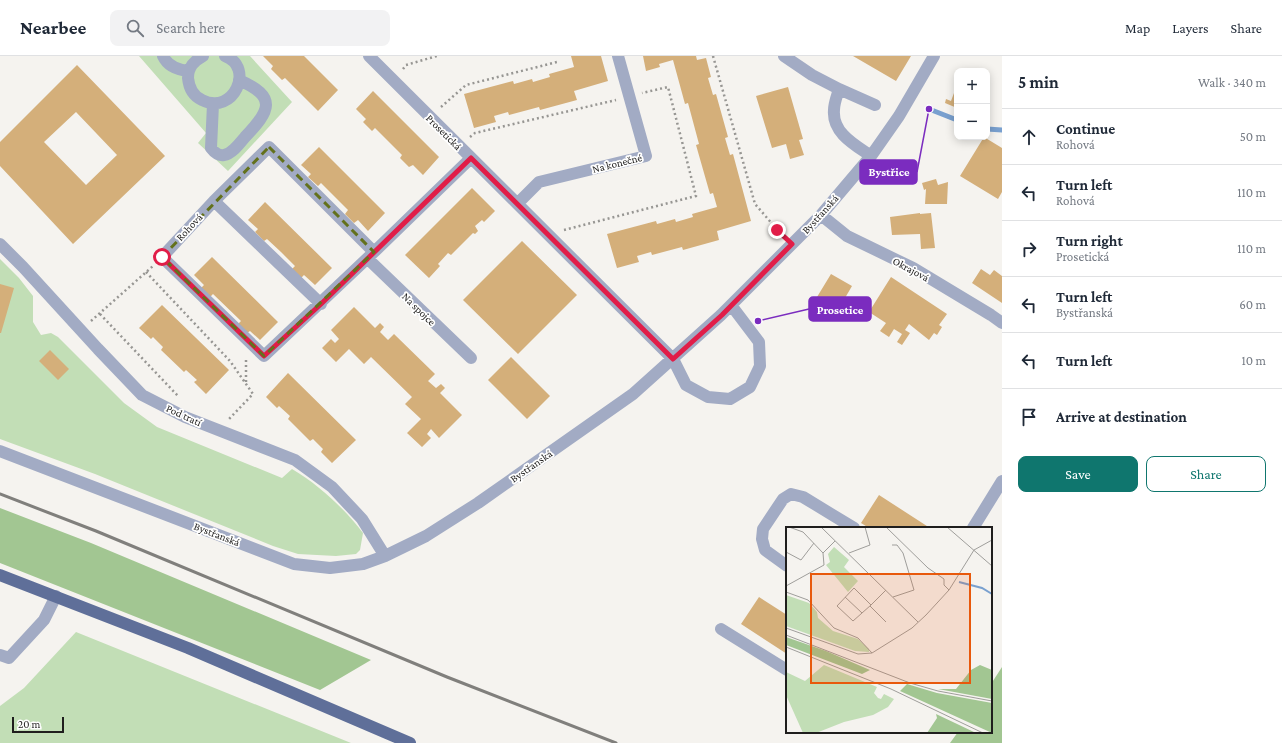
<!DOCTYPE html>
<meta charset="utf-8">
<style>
:root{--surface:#fff;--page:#f2f2f3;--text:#1f2937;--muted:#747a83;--line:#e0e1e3;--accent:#0f766e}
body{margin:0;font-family:"Crimson Pro",serif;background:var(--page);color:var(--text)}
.controls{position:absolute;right:12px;top:12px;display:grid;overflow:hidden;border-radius:8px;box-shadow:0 2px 10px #0003}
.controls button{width:36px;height:36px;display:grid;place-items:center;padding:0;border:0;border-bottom:1px solid var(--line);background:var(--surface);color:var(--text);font:20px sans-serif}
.scale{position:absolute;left:12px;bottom:10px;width:52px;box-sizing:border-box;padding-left:4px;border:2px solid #1f1e1d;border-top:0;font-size:11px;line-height:14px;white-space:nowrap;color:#1f1e1d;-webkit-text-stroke:3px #fff;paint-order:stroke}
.stop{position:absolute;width:12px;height:12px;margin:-9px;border:3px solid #e11d48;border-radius:50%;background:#fff}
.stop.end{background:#e11d48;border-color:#fff;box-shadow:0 1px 4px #0008}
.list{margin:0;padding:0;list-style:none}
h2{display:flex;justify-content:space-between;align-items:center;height:52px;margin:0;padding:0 16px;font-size:17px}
h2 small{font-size:13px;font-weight:400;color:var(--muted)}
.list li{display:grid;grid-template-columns:26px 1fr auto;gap:12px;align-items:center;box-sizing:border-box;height:56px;padding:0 16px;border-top:1px solid var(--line)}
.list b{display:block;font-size:15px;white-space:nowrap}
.list p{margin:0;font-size:13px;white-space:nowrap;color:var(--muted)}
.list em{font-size:13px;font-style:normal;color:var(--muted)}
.actions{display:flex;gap:8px;padding:12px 16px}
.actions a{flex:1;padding:9px 0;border:1px solid var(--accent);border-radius:8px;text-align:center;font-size:14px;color:var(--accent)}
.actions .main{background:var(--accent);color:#fff}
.icon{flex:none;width:22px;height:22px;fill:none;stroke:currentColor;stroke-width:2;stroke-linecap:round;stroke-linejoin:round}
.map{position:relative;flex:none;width:1002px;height:687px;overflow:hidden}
header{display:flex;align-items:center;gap:24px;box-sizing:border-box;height:56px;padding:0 20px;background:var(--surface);border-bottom:1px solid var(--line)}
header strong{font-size:19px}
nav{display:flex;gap:22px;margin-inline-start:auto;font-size:14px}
.search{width:280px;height:36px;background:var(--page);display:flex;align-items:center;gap:10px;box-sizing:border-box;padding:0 14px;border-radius:8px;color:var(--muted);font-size:15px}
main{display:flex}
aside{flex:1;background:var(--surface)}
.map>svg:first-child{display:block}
.green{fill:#c2deb6}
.forest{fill:#a2c692}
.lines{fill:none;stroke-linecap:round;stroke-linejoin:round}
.stream{stroke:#79a0cf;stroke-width:5}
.building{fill:#d4af7a;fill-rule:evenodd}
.path{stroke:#979693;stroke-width:2.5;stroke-dasharray:2 3;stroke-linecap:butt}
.minor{stroke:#a2abc4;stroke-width:12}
.major{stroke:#5f6f99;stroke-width:12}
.rail{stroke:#807f7c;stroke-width:3}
.route{stroke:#e11d48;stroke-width:5}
.marked{fill:none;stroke:#63711c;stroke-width:3;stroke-dasharray:8 5;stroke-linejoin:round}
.labels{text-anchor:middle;stroke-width:3.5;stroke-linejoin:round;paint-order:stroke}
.street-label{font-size:11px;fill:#1f1e1d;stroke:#fff}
.inset-river{fill:none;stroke:#79a0cf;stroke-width:2}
.inset-road{fill:none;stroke:#9f9e9b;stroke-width:1}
.view{fill:#e8590c;fill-opacity:0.15;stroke:#e8590c;stroke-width:2}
.inset-edge{fill:none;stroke:#1f1e1d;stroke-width:2}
.leader{fill:none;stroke:#7b2cbf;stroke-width:1.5}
.callout-dot{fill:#7b2cbf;stroke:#fff;stroke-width:1.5}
.callout{fill:#7b2cbf;stroke:#7b2cbf;stroke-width:1.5}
.callout-label{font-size:12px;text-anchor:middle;font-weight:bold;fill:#fff}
</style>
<header>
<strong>Nearbee</strong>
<div class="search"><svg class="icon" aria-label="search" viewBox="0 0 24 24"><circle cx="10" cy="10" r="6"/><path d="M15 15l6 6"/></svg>Search here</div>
<nav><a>Map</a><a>Layers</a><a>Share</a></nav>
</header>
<main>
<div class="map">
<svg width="1002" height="687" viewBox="0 0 1002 687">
<rect width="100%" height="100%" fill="#f5f3ef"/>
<path class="green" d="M139 0H250L292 46 228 115 198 87 206 77Z
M0 203 19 222 33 240V266L41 279 51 277 58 281 124 347 157 371 282 422 292 413C319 429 344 452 363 477L360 494 356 498 336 500 298 498 273 490 95 418 0 383Z
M76 576 351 687H0V650L24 632Z"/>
<path class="forest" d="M0 452 91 487 371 604 320 634 0 507Z
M1002 611V687H950L958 676H991V628Z"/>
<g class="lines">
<path class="stream" d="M929 53 957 64
M987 73 1002 74"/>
</g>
<path class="building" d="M263 0H304L338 34 318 55 285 22 282 24 271 13 273 10Z
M571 0H601L608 25 574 35 577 44 540 54 539 51 509 59 508 56 494 60 496 66 474 72 464 38 513 25 514 28 532 23 533 26 550 21 549 18 574 11Z
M643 0H696L697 4 706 2 711 21 708 22 713 39 716 38 728 81 725 82 730 99 733 98 751 165 717 175 719 184 683 194 682 191 652 199 651 196 637 200 639 206 617 212 607 178 656 165 657 168 675 163 676 166 693 161 692 158 717 151 713 137 710 138 696 89 699 88 688 47 685 48 673 4 659 8 660 11 646 15Z
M853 0H911L896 25Z
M77 9 165 100 73 188 0 110V86ZM76 56 117 99 86 129 44 86Z
M788 31 803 83 799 84 804 99 790 103 786 88 772 92 756 40Z
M373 35 439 101 423 119 413 109 409 111 400 102 402 99 375 72 372 75 363 66 366 63 356 53Z
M954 37 957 38V52L945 47 946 43 951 45Z
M984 81 1002 92V136L998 143 960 120Z
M319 91 385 157 368 175 358 164 354 167 345 158 348 154 321 127 318 130 308 121 311 118 301 109Z
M936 123 938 129 948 126 947 148H925L926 133 924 134 922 127Z
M472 132 495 155 484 166 482 164 475 170 478 175 475 178 473 177 451 199 448 197 438 208 440 210 429 222 405 199Z
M265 146 332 212 315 229 304 219 301 222 292 213 295 210 281 196 267 183 264 185 255 176 258 173 248 164Z
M920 157V158L931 157 935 192 921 193 920 178 892 179 890 161Z
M522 185 577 239 518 298 463 244Z
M212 201 278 266 260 284 250 275 247 277 238 268 241 265 213 238 210 241 201 232 204 229 194 219Z
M981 213 990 219 994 214 1002 220V247L972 227Z
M831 218 852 230 838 254 817 241Z
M891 221 947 258 939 269 942 271 937 279 934 277 929 284 909 268 905 274 910 277 902 289 897 286 902 278 894 273 889 281 880 275 886 267 869 256Z
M0 228 14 232 1 277H0Z
M162 249 229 314 206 338 194 326 197 324 186 314 184 316 161 294 163 291 153 281 151 283 139 272Z
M354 251 375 272 380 267 384 271 380 276 388 284 394 278 435 318 428 325 436 332 441 328 445 332 440 337 462 359 439 382 431 373 427 378 431 382 422 391 407 377 421 363 405 348 412 341 371 301 364 308 349 293 336 306 322 292 331 283 335 287 339 283 331 274Z
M50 294 69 313 58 324 39 305Z
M511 301 550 340 527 363 488 324Z
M288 317 356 384 332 407 321 396 323 393 313 383 310 385 288 363 290 360 279 350 277 352 266 341Z
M879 439 930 472H869L861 467Z
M759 541 787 559V598L741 568Z"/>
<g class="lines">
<path class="path" d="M713 0 755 148 781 178
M403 13 406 9 437 0
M441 51 466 29 557 6
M470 81 475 77 616 44
M564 174 696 140 668 31 642 37
M146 216 230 305 253 338 229 363
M100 258 178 340
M91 265 153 210
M246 326V303"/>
<path class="minor" d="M163 0C168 11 178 14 189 15
M203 0C194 5 188 11 188 22 189 32 193 40 202 44 234 60 255 11 225 0
M369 0 673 303 686 329 708 341 730 343 750 331 760 310 759 286 731 249
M784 0 812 19 839 33C837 40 834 47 834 54 832 77 855 89 871 100
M839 33 875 49
M213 48 211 92C214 96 218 100 224 99 232 98 240 87 245 81 270 55 278 41 239 24
M214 145 321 248
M518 147 539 126 646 100 618 0
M821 159 847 180 913 212 991 259 1002 267
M0 188 23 211 98 293 142 339 185 361 295 404 332 431 362 463 385 500
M374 196 264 300 162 201 214 145 269 91 374 196 471 102
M368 203 471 302
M0 395 294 508 330 512 363 508 385 500 426 480 478 447 633 338 721 259 821 159 871 100 899 60 934 0
M973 472 1002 425
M787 510 765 494 762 483 763 473 783 443 791 438 803 441 854 472
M721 573 787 614
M0 599 9 602 44 564 56 540"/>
<path class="major" d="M0 519 188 592 410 687"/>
<path class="rail" d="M0 438 96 475 447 621 616 687"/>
</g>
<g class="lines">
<path class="route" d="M162 201 264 300 321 248 471 102 673 303 722 259 792 188 777 174"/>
</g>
<path class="marked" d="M269 91 374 196 264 300 162 201Z"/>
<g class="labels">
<g class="street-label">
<text transform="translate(444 76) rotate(45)" y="4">Prosetická</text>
<text transform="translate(617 107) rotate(-14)" y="4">Na konečné</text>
<text transform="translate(820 158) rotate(-48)" y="4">Bystřanská</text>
<text transform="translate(189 171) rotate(-47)" y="4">Rohová</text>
<text transform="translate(911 213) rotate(28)" y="4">Okrajová</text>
<text transform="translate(419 253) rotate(44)" y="4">Na spojce</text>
<text transform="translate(184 359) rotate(25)" y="4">Pod tratí</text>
<text transform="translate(531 410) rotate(-35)" y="4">Bystřanská</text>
<text transform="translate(217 478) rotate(21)" y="4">Bystřanská</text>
</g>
</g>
<g transform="translate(786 471)">
<rect width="206" height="206" fill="#f5f3ef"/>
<path d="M48 20 63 33 58 40 72 54 62 65 40 38 44 35 42 27ZM0 68 23 76 31 85 32 91 47 104 72 112 83 122V125L69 124 0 99ZM38 138 91 160 88 166 92 171 95 172 98 167 108 172 102 180 87 188 58 195 30 206H17L0 168V145L19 154Z" fill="#c2deb6"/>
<path d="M0 110 40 124 84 143 76 147 0 118ZM194 138 206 143V172L152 162H170L185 143ZM121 157 151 166 206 176V206L114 164ZM150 187 169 196 190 206H141L151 191Z" fill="#a2c692"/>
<path class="inset-river" d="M173 55 196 61 206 67"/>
<path class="inset-road" d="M3 0 17 5 37 26M35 0 132 95M100 0 142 41 158 52V58L163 63M161 0 206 39M106 18H111L117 26 128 63 107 70M0 25 15 33 28 16M37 26 49 14M63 26 84 18 79 0M0 59 38 38 37 26M0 65 22 73 48 101 72 111 86 126M59 70 76 86M85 78 67 94 51 79 68 61 85 78 100 63M84 79 100 95M0 101 72 127 86 126 126 101 140 88 163 63 188 23 206 13M0 108 124 156 152 164 206 174M0 120 105 162 197 206"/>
<path class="view" d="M25 47H184V156H25Z"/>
<rect width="206" height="206" class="inset-edge"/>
</g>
<path class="leader" d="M929 53L917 116M758 265L809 253"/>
<g class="callout-dot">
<circle cx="929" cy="53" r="4"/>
<circle cx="758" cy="265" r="4"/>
</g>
<g class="callout">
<rect x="860" y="104" width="57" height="24" rx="4"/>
<rect x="809" y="241" width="62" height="24" rx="4"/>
</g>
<g class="callout-label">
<text x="889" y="120">Bystřice</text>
<text x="840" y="258">Prosetice</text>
</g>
</svg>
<div class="controls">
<button>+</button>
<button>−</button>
</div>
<div class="scale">20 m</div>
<div class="stop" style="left:162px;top:201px"></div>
<div class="stop end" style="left:777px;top:174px"></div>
</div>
<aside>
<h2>5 min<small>Walk · 340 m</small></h2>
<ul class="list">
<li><svg class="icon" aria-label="ahead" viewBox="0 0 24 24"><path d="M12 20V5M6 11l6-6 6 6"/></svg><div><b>Continue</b><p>Rohová</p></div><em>50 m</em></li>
<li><svg class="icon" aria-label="left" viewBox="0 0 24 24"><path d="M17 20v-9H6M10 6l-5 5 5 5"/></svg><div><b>Turn left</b><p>Rohová</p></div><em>110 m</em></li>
<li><svg class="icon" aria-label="right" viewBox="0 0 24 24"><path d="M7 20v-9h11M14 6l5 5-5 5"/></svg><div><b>Turn right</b><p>Prosetická</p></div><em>110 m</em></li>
<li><svg class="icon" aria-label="left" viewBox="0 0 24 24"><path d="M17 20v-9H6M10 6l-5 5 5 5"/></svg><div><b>Turn left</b><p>Bystřanská</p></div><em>60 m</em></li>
<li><svg class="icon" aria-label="left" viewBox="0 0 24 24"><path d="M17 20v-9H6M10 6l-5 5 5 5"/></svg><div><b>Turn left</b></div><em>10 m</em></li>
<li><svg class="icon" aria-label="arrive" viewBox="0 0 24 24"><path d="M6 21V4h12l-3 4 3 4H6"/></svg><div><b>Arrive at destination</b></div></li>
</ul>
<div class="actions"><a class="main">Save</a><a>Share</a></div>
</aside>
</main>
